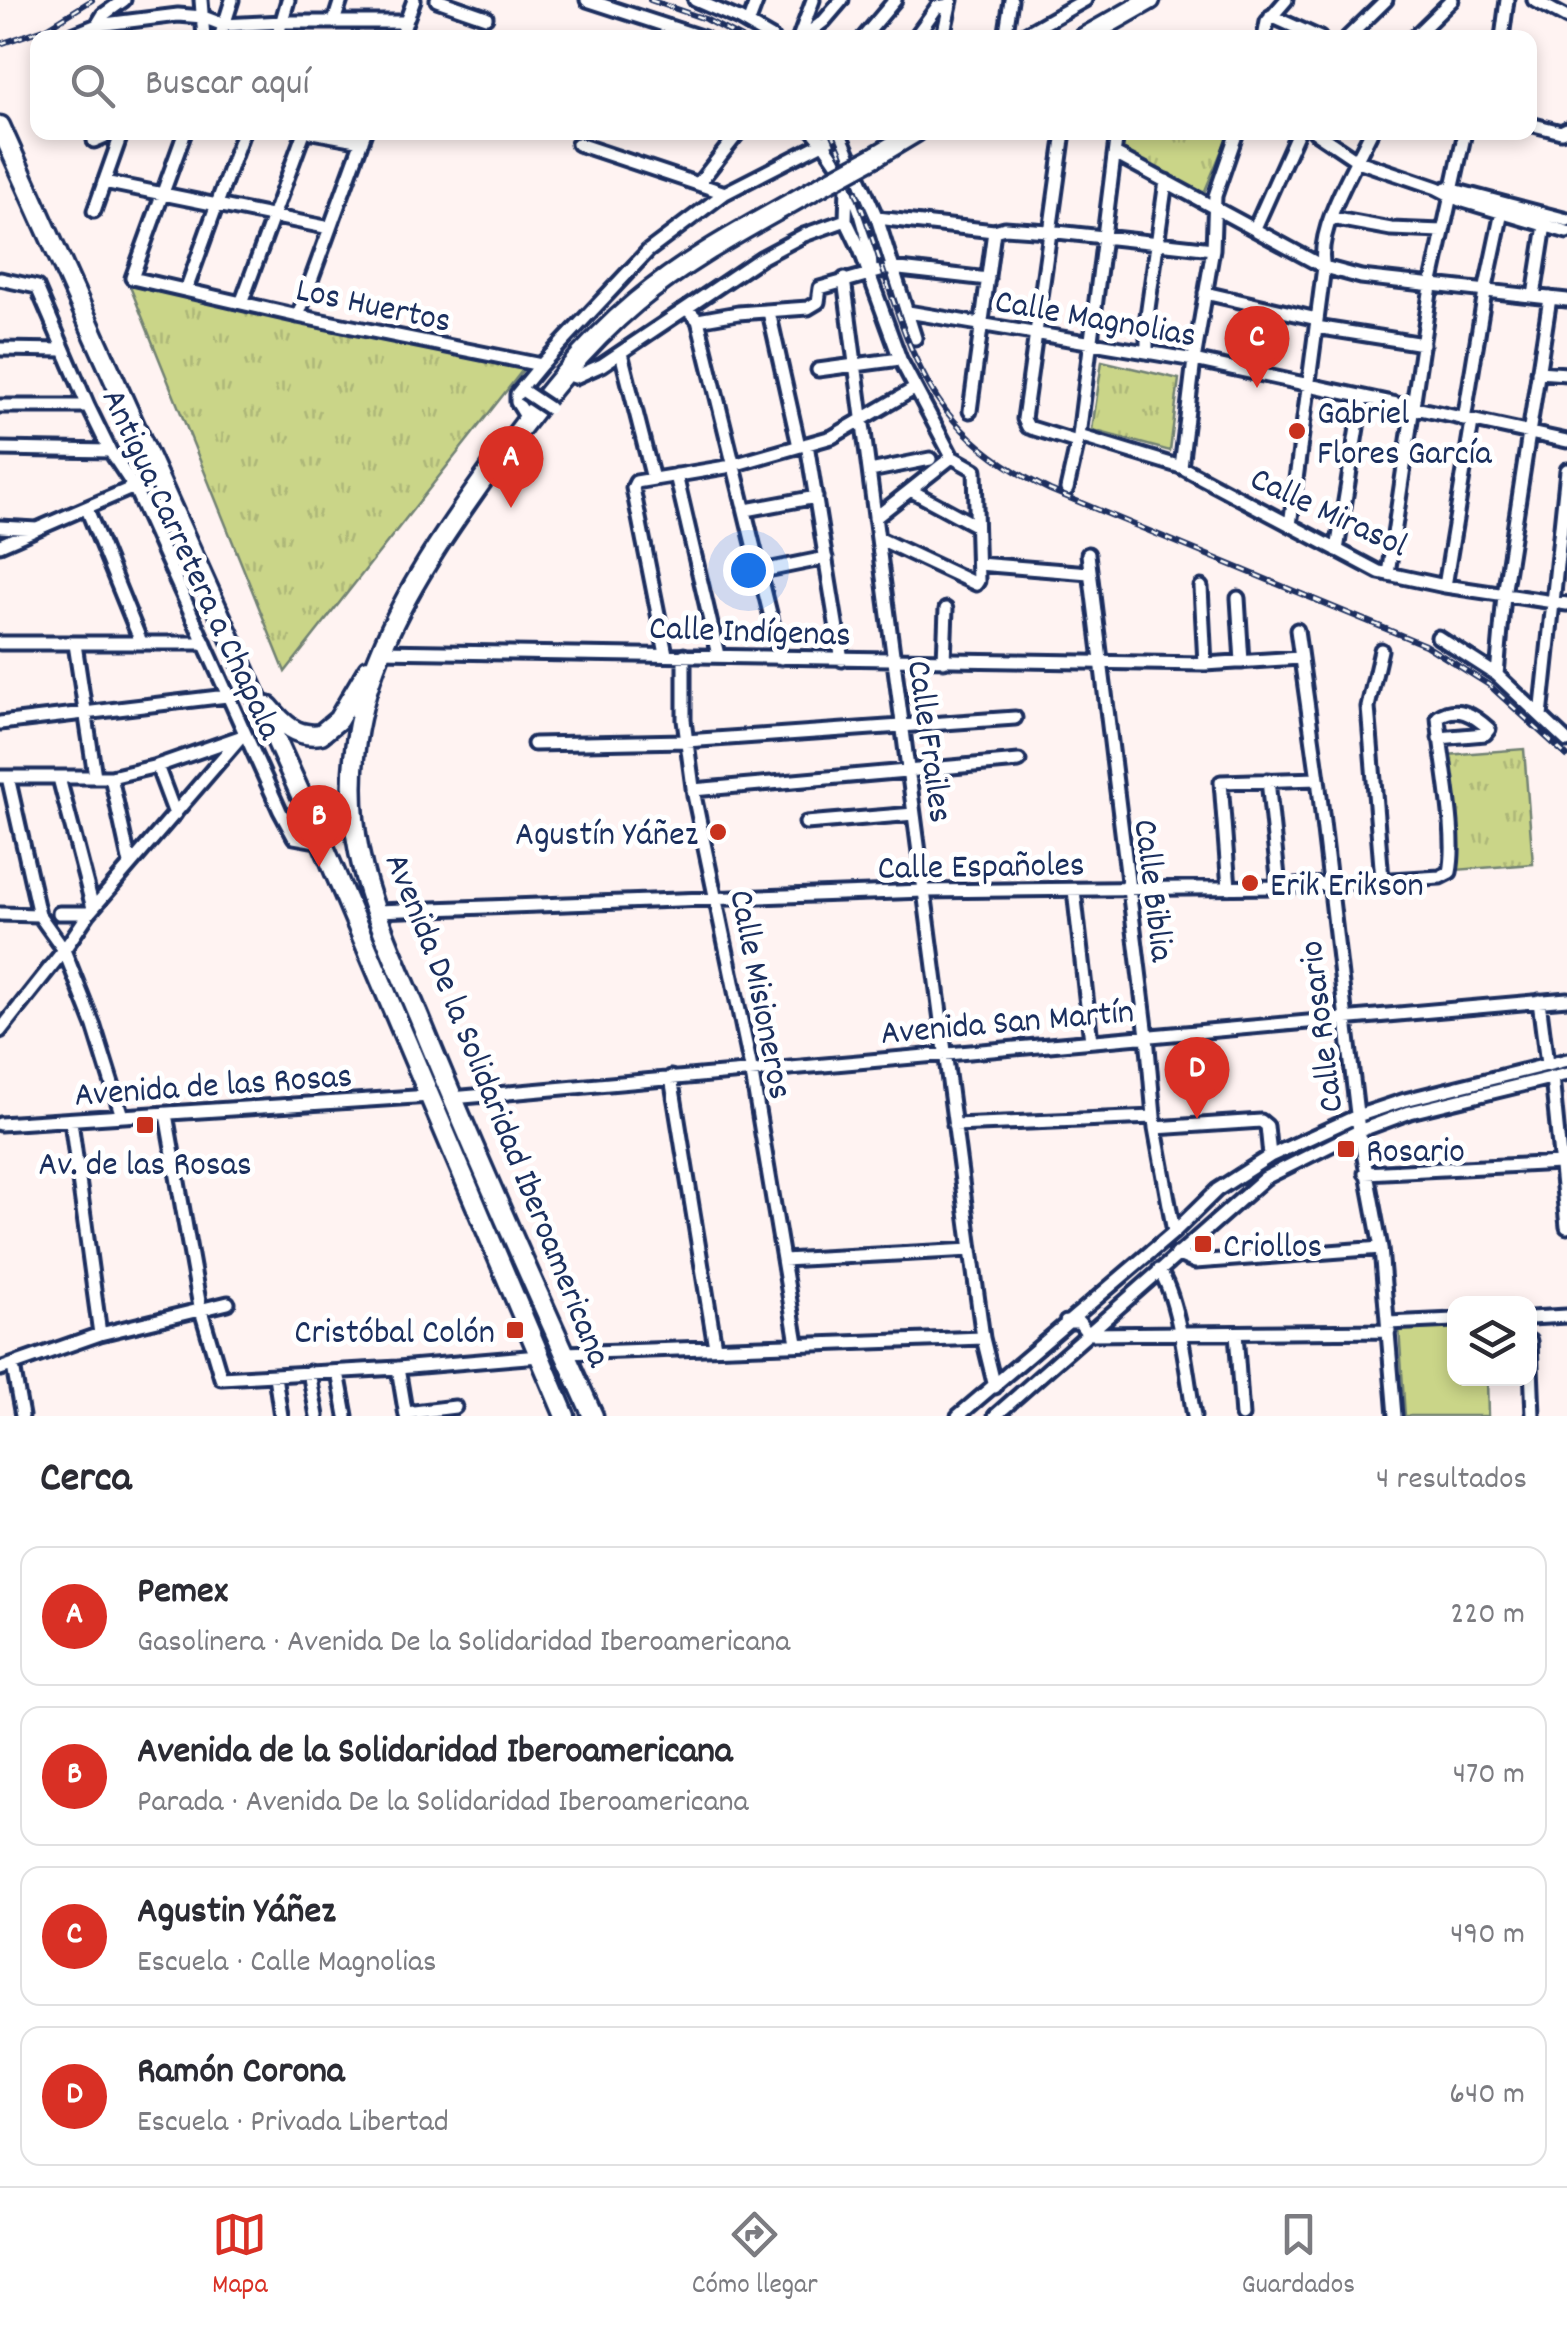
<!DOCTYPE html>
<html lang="es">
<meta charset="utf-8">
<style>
:root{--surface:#fff;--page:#f2f2f3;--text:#2b2b33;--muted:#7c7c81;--line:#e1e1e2;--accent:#d93025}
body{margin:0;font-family:Dekko,sans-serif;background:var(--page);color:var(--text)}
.controls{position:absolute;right:30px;bottom:30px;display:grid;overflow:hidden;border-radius:20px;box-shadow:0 5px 15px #0003}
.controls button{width:90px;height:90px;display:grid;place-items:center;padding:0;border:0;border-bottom:2px solid var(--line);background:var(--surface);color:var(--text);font:50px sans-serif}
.you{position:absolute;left:748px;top:570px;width:35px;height:35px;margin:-25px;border:8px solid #fff;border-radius:50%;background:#1a73e8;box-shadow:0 0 0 15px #1a73e833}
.badge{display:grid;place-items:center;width:65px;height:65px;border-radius:50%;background:var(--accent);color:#fff;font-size:32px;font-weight:700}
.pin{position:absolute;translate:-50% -82px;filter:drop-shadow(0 2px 5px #0008)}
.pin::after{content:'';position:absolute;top:52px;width:35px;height:30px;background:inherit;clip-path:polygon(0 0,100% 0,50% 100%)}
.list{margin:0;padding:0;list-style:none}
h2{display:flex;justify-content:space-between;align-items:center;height:130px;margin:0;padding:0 40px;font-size:42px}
h2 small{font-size:32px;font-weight:400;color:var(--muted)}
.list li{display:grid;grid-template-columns:65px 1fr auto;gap:30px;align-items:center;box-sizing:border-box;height:140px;margin:0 20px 20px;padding:0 20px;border:2px solid var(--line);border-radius:20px}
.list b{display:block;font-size:38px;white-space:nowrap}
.list p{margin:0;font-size:32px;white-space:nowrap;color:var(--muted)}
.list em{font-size:32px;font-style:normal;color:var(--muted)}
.icon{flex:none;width:55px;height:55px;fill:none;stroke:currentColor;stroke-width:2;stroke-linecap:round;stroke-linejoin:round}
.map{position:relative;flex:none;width:1567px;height:1416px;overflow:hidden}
.search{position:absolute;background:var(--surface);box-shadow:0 5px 15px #0003;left:30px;right:30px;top:30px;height:110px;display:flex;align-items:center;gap:25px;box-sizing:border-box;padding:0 35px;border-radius:20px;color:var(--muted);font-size:38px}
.sheet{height:770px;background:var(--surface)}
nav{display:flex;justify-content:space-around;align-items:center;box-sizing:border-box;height:140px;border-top:2px solid var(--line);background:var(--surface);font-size:28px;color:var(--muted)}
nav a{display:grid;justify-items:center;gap:5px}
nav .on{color:var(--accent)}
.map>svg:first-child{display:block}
.grass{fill:url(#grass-tufts);stroke:#728273;stroke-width:2.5}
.pitch{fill:#cad588;stroke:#728273;stroke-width:2.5}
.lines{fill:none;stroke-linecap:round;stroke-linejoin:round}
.minor-casing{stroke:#1b2f5e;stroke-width:19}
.highway-casing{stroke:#1b2f5e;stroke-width:25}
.minor{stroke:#fff;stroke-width:11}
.highway{stroke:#fff;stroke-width:18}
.rail-casing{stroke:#1b2f5e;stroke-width:6}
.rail{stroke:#fff;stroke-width:2.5;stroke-dasharray:8;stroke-linecap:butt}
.minor-bridge-casing{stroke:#1b2f5e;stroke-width:19;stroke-linecap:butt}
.highway-bridge-casing{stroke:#1b2f5e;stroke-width:25;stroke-linecap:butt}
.minor-bridge{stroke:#fff;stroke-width:11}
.highway-bridge{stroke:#fff;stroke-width:18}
.poi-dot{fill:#c8321e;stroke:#fff;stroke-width:4}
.labels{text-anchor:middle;stroke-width:10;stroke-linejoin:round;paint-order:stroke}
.street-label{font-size:35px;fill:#1b2f5e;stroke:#fff}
.poi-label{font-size:35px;fill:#1b2f5e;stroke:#fff;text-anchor:start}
</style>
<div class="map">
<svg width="1567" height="1416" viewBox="0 0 1567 1416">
<defs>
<pattern id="grass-tufts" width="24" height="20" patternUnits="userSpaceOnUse" patternTransform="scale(2.5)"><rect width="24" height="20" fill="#cad588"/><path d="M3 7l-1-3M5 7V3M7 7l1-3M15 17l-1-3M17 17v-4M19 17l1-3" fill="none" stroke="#adb778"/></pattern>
</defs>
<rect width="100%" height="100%" fill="#fff3f2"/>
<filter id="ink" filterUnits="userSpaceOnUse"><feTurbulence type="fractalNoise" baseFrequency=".01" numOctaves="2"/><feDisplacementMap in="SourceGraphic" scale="20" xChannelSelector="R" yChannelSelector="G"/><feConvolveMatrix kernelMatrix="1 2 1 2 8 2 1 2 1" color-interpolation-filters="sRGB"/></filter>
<g filter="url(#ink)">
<path class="grass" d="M1123 133H1229L1202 198 1118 152Z
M129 284 529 362 285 672Z
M1102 361 1179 379 1170 451 1092 430Z
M1524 749 1533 864 1456 870 1447 755Z"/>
<path class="pitch" d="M1454 1326V1378L1487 1379 1488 1416H1405L1399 1328Z"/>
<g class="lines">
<g class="minor-casing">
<path id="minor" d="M201 0 204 38
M437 0 486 17
M587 0 704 38
M695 0 739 19 772 38
M1534 0 1567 18
M1271 16 1320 38
M334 22 341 0
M748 24 757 0
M97 25 103 15 124 0
M944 32 951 0
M916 36 937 7 950 5
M65 38 97 25 178 15 203 17 224 25 283 22H405
M220 38 232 0
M277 38 288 0
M400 38 414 0
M799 38 813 0
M802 38 824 21 842 0
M863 38 895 0
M1005 38 1011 0
M1018 38 1085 0
M1264 38 1267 22 1286 0
M1347 38 1386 0
M1413 38 1452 0
M1502 38 1507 0
M1530 124 1561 132 1567 129
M94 132V141L115 132
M185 132 132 278 298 316 541 365 517 394V402L527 418
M312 132 362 141
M814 132C846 169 870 220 871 269
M839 132 877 218 915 338
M1064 132 1024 419 1028 427 1077 442
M1315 132 1358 161 1437 188 1460 200 1567 232
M578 144 725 193 844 132
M1115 154 1324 267 1361 277 1567 300
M104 182 330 228
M699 183 739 132
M847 186 846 220 860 249 900 359 952 457
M1446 188 1567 220
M94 211 122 132
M877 218 994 231 1005 228 1048 231 1213 249
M1331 218 1391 229 1442 231
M1255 228 1298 132
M0 279 37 287 88 406 110 451 134 487 280 811 294 837 322 842
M844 279 971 1250 983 1338 995 1387
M186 290 243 132
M1205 293 1317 319
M1534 296 1545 225
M242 301 304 132
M687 309 698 320 781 658
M769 312 799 446
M908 312 1194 360 1567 441
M298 316 365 132
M698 320 738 313 808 308 818 302 820 288 891 268 988 279
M1316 327 1423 344
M0 349 64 350
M1147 351V316L1166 181
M621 353 653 479
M541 365 648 251 725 193
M818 370 900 359
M1538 372 1567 374
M563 373 575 377 602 365 761 258 804 235 846 220
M0 406H88
M970 411 994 231
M1464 420 1485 292 1502 212
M1079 436 1181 467 1379 572 1445 586 1567 604
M807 444 842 660
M0 449 110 451
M1181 467 1194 360 1213 249 1215 196 1237 132
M870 471 930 459
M676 475 718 655
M1067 489 1079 436 1117 132
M912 491 975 525
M87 509 141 642
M746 510 816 497
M875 518 952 457
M1290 525 1324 267C1314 232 1356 164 1371 132
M0 527 37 529
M878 538 976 584 978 581 975 470 952 457
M0 545 134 487
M1337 550 1362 397
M1088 554 1147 1036 1155 1128 1174 1232
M978 564 1089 573
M762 571 826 558
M1388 574 1431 286 1465 132
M1445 586 1472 422
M1201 587 1205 664
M1238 598 1242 662
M1297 630 1318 779 1359 1131 1381 1248 1395 1416
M1438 637 1497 675 1567 741
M0 643H205
M75 644 95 776
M1381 650 1368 707 1382 879
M379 651 1205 664 1300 658
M666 654 633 488 636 482 726 467 832 437 914 389
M684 655V720L694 795 751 1068 797 1343
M944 661 946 609
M1497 675 1504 595 1550 298
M1541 716 1567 470
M0 723 227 696
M534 744 686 741 1015 718
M157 766 175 814
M0 777H111L157 766 240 737
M8 777 39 915 64 950 94 1026 122 1116
M111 777 130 864
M59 778 93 908
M1268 780 1279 887
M693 790 1019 761
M806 823 914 814
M1229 888 1221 782 1318 779
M1074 890 1091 1041
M377 911 924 891 1279 887 1440 877 1450 872C1458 835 1441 758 1438 717 1457 704 1474 715 1489 729L1485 734 1439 738
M59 913H89
M0 914 39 915
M1539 1001 1547 1064
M0 1031 64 950 89 913 244 733
M671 1077 715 1347
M1552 1077 1567 1227
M452 1098C824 1062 1196 1035 1567 999
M166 1114 200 1307 221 1378 398 1368 539 1356
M71 1121 100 1334
M0 1124 430 1096
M954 1125 1154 1117
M1155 1128 1261 1121 1267 1126 1270 1156
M1365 1173 1560 1163
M1176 1254 1195 1262 1381 1248
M783 1260 971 1250
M1159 1270C1180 1300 1187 1378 1194 1416
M1530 1318 1567 1316
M1066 1322H1079L1088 1334 1389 1331
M1388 1323 1454 1320
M1236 1333 1242 1416
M1530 1341 1533 1416
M565 1353 983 1338
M13 1366 22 1416
M398 1368 406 1416
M0 1369 100 1334 228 1303
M309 1372 317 1416
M338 1372 346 1416
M275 1376 281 1416
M406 1413 455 1407
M958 1416 1174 1232 1217 1190 1270 1156 1357 1116 1405 1100 1567 1060
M995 1416 1265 1178 1359 1131 1410 1112 1567 1074"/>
</g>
<g class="highway-casing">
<path id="highway" d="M1083 38 1150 0
M0 126 322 842 565 1416
M876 156 916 132
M269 707C283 724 297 738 321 734L338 720 368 669
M593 1416C535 1288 477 1159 424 1029 401 972 371 913 359 852 328 698 413 577 497 460 540 402 581 348 636 302 692 255 758 222 821 186"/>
</g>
<use href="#minor" class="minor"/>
<use href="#highway" class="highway"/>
<g class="rail-casing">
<path id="rail" d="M650 0 705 19 741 38
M0 44 47 28 92 0
M832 132C854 182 871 234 888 285 903 329 918 374 946 411 974 447 1010 471 1050 490L1425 645 1489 685 1567 756"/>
</g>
<use href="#rail" class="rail"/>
<g class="minor-bridge-casing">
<path id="minor-bridge" d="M525 392 549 408"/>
</g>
<g class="highway-bridge-casing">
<path id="highway-bridge" d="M821 186 876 156"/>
</g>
<use href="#minor-bridge" class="minor-bridge"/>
<use href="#highway-bridge" class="highway-bridge"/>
</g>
</g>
<g class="poi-dot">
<circle cx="1297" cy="431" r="10"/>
<circle cx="718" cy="832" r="10"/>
<circle cx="1250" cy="883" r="10"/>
<rect x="135" y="1115" width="20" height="20" rx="5"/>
<rect x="1336" y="1139" width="20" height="20" rx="5"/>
<rect x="1193" y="1234" width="20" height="20" rx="5"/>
<rect x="505" y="1320" width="20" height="20" rx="5"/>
</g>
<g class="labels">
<g class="street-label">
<text transform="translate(374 303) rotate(12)" y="12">Los Huertos</text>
<text transform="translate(1096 316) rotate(10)" y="12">Calle Magnolias</text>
<text transform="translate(1330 510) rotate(25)" y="12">Calle Mirasol</text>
<text transform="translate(194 563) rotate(65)" y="12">Antigua Carretera a Chapala</text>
<text transform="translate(750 629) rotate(2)" y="12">Calle Indígenas</text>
<text transform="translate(932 741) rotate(82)" y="12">Calle Frailes</text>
<text transform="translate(981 864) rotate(-1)" y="12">Calle Españoles</text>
<text transform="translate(1156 890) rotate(83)" y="12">Calle Biblia</text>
<text transform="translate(763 994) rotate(79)" y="12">Calle Misioneros</text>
<text transform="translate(1007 1020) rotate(-5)" y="12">Avenida San Martín</text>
<text transform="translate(1319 1027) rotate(-97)" y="12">Calle Rosario</text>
<text transform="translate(213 1083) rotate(-4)" y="12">Avenida de las Rosas</text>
<text transform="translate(500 1109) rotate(68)" y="12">Avenida De la Solidaridad Iberoamericana</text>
</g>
<g class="poi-label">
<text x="1317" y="423">Gabriel<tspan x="1317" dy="40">Flores García</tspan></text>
<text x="698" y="844" text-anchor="end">Agustín Yáñez</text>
<text x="1270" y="895">Erik Erikson</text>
<text x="1366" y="1161">Rosario</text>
<text x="145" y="1174" text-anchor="middle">Av. de las Rosas</text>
<text x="1223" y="1256">Criollos</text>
<text x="495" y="1342" text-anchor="end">Cristóbal Colón</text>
</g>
</g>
</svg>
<div class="controls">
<button><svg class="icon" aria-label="layers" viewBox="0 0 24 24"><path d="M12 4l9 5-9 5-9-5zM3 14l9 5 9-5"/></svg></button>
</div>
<div class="you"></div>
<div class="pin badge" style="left:511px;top:508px">A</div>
<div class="pin badge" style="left:319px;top:867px">B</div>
<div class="pin badge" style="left:1257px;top:388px">C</div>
<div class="pin badge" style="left:1197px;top:1119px">D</div>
<div class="search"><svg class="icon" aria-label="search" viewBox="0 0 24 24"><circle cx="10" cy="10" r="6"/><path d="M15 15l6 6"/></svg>Buscar aquí</div>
</div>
<section class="sheet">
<h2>Cerca<small>4 resultados</small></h2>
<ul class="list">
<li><span class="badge">A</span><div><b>Pemex</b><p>Gasolinera · Avenida De la Solidaridad Iberoamericana</p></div><em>220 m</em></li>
<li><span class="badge">B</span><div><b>Avenida de la Solidaridad Iberoamericana</b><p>Parada · Avenida De la Solidaridad Iberoamericana</p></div><em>470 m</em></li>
<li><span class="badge">C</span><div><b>Agustin Yáñez</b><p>Escuela · Calle Magnolias</p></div><em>490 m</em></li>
<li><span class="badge">D</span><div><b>Ramón Corona</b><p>Escuela · Privada Libertad</p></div><em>640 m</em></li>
</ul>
</section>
<nav>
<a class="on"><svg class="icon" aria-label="map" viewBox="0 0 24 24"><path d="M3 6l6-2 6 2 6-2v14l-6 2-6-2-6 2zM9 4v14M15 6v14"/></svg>Mapa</a>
<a><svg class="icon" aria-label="directions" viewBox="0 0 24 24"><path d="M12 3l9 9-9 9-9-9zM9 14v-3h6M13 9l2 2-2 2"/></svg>Cómo llegar</a>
<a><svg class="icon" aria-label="saved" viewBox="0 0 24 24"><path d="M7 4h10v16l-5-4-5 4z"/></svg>Guardados</a>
</nav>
